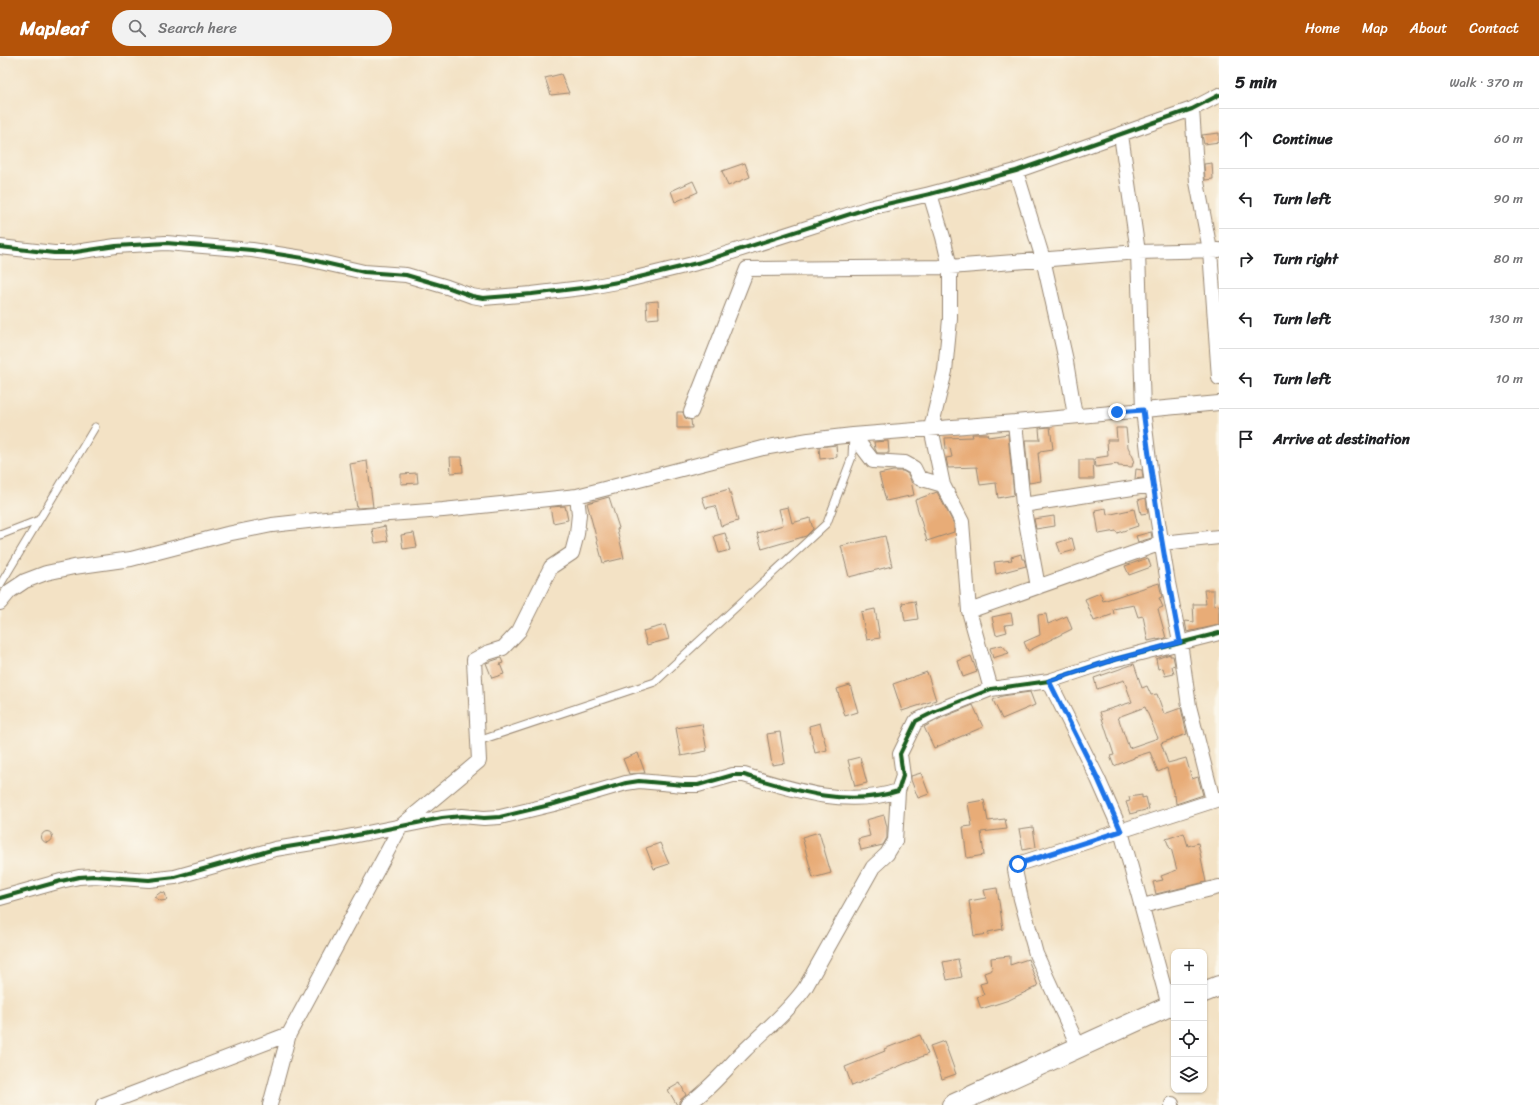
<!DOCTYPE html>
<meta charset="utf-8">
<style>
:root{--surface:#fff;--page:#f2f2f2;--text:#202124;--muted:#757577;--line:#e0e0e0;--accent:#b45309}
body{margin:0;font-family:Sriracha,sans-serif;background:var(--page);color:var(--text)}
.controls{position:absolute;right:12px;bottom:12px;display:grid;overflow:hidden;border-radius:8px;box-shadow:0 1px 3px #0004}
.controls button{width:36px;height:36px;display:grid;place-items:center;padding:0;border:0;border-bottom:1px solid var(--line);background:var(--surface);color:var(--text);font:20px sans-serif}
.stop{position:absolute;width:12px;height:12px;margin:-9px;border:3px solid #1a73e8;border-radius:50%;background:#fff}
.stop.end{background:#1a73e8;border-color:#fff;box-shadow:0 1px 4px #0008}
.list{margin:0;padding:0;list-style:none}
h2{display:flex;justify-content:space-between;align-items:center;height:52px;margin:0;padding:0 16px;font-size:17px}
h2 small{font-size:13px;font-weight:400;color:var(--muted)}
.list li{display:grid;grid-template-columns:26px 1fr auto;gap:12px;align-items:center;box-sizing:border-box;height:60px;padding:0 16px;border-top:1px solid var(--line)}
.list b{display:block;font-size:15px;white-space:nowrap}
.list em{font-size:13px;font-style:normal;color:var(--muted)}
.icon{flex:none;width:22px;height:22px;fill:none;stroke:currentColor;stroke-width:2;stroke-linecap:round;stroke-linejoin:round}
.map{position:relative;flex:none;width:1219px;height:1049px;overflow:hidden}
header{display:flex;align-items:center;gap:24px;box-sizing:border-box;height:56px;padding:0 20px;background:var(--accent);color:#fff}
header strong{font-size:19px}
nav{display:flex;gap:22px;margin-inline-start:auto;font-size:14px}
.search{width:280px;height:36px;background:var(--page);display:flex;align-items:center;gap:10px;box-sizing:border-box;padding:0 14px;border-radius:22px;color:var(--muted);font-size:15px}
main{display:flex}
aside{flex:1;background:var(--surface)}
.map>svg:first-child{display:block}
.building{fill:#e8ac77;fill-rule:evenodd}
.lines{fill:none;stroke-linecap:round;stroke-linejoin:round}
.lane-casing{stroke:#978672;stroke-width:9}
.street-casing{stroke:#978672;stroke-width:16}
.secondary-casing{stroke:#978672;stroke-width:22}
.lane{stroke:#fff;stroke-width:7}
.street{stroke:#fff;stroke-width:14}
.secondary{stroke:#fff;stroke-width:20}
.cycleway-casing{stroke:#fbf7ec;stroke-width:6}
.cycleway{stroke:#1b5e20;stroke-width:4}
.route{stroke:#1a73e8;stroke-width:5}
</style>
<header>
<strong>Mapleaf</strong>
<div class="search"><svg class="icon" aria-label="search" viewBox="0 0 24 24"><circle cx="10" cy="10" r="6"/><path d="M15 15l6 6"/></svg>Search here</div>
<nav><a>Home</a><a>Map</a><a>About</a><a>Contact</a></nav>
</header>
<main>
<div class="map">
<svg width="1219" height="1049" viewBox="0 0 1219 1049">
<rect width="100%" height="100%" fill="#fbf7ec"/>
<filter id="ink" filterUnits="userSpaceOnUse"><feTurbulence type="fractalNoise" baseFrequency=".025" numOctaves="2"/><feDisplacementMap in="SourceGraphic" scale="8" xChannelSelector="R" yChannelSelector="G"/><feConvolveMatrix kernelMatrix="1 2 1 2 8 2 1 2 1" color-interpolation-filters="sRGB"/></filter>
<filter id="wash" filterUnits="userSpaceOnUse"><feTurbulence type="fractalNoise" baseFrequency=".012" numOctaves="4" result="noise"/><feDisplacementMap in="SourceGraphic" scale="16" xChannelSelector="R" yChannelSelector="G"/><feGaussianBlur stdDeviation="0.9" result="paint"/><feColorMatrix in="noise" values="0 0 0 0 0 0 0 0 0 0 0 0 0 0 0 0 0 1.4 0 .05"/><feComposite in="paint" operator="in"/></filter>
<g filter="url(#wash)">
<rect width="100%" height="100%" fill="#f3e2c5"/>
<g id="blocks">
<path class="building" d="M561 18 569 37 551 39 545 22Z
M1219 77V86L1204 88 1202 79Z
M745 107 750 121 728 130 722 115Z
M1212 107 1213 123 1205 124 1204 108Z
M693 125 698 136 675 146 671 135Z
M658 245 659 262 647 263 646 246Z
M677 356H683L685 362 691 364 692 372H677Z
M1050 371 1053 393 1040 395V397H1038L1041 425 1029 427 1025 384H1040L1039 372Z
M1116 372H1126L1128 391 1134 403 1132 411 1118 410V408L1096 411 1095 402 1108 400 1107 384H1117Z
M972 378H987L988 381 1008 378 1014 439 998 442 996 427 980 429 977 411 948 412 946 402 952 401 950 392 946 393 945 382 973 381Z
M888 385 889 397H877L875 393 874 386Z
M836 389 837 401 820 403 819 391Z
M450 401H462L463 416 451 417Z
M1079 404H1093L1094 423H1079Z
M367 405 373 451 357 452 350 408Z
M1136 413 1142 414 1143 422 1135 423Z
M893 415H903L908 418 911 425 914 439 886 445 879 418Z
M417 417 418 427 401 428V418Z
M729 433 738 465 721 470 715 450 706 452 702 441Z
M937 436 954 468V476L927 485 915 444Z
M609 441 619 472 617 473 624 502 603 507 587 447Z
M1146 442 1148 457 1141 458 1138 444Z
M565 450 568 464 553 467 550 451Z
M788 451 792 467 810 462 813 473 806 480 762 493 757 477 783 469 779 453Z
M1106 452 1107 459 1134 453 1138 470 1117 477 1116 475 1099 478 1095 454Z
M1054 460 1055 470 1036 473 1034 463Z
M385 470 388 485 375 487 372 473Z
M1151 476 1152 482 1138 486 1136 480Z
M414 477 417 491 403 493 401 479Z
M725 477 730 494 719 497 714 480Z
M885 480 892 510 849 521 841 490Z
M1072 482 1075 494 1061 498 1057 487Z
M1021 498 1022 503H1024L1026 510 996 518 994 506 1012 504 1011 501Z
M1148 502 1151 511 1129 519 1125 510Z
M1159 527 1162 541 1159 542 1163 551 1158 553 1166 582 1157 584V583L1148 585 1143 560 1138 561 1134 549 1113 553 1114 558 1094 565 1085 543 1100 537 1103 545Z
M1204 534H1214V550L1219 549V569L1187 576 1185 565 1194 566 1193 548H1206Z
M915 545 918 563 905 565 902 547Z
M875 553 880 582 867 584 861 556Z
M1011 557 1013 568 1005 569 1007 576 996 579 992 561Z
M1046 558 1048 568 1067 560 1072 573 1028 595 1024 586 1040 579 1038 559Z
M665 569 669 583 647 589 643 575Z
M1002 589 1009 597 993 602 990 592Z
M1170 598V600H1173L1175 609 1172 610 1174 618 1165 620 1163 612 1158 613 1156 603Z
M971 600 977 616 963 621 958 605Z
M501 602 503 607 500 608 504 618 492 622 486 607Z
M1134 608 1142 632 1147 630 1151 639 1157 638 1164 658 1181 652 1187 678 1161 687 1168 707 1186 702 1192 723 1198 721 1203 739 1176 748 1175 739 1174 740 1167 712 1158 716 1150 696 1134 701V702L1114 710 1110 700 1114 699 1100 656 1132 646 1124 624 1097 633 1094 622ZM1145 651 1158 682 1129 692 1118 661Z
M927 616 936 644 902 655 893 628Z
M850 629 858 656 845 660 837 633Z
M1030 636 1035 649 1002 663 993 644 1002 640Z
M973 649 983 671 934 692 924 671 941 662Z
M820 667 827 694 815 697 809 670Z
M702 668 707 695 681 700 676 672Z
M780 676 785 707 772 709 767 678Z
M638 697 645 717 629 718 623 703Z
M860 701 867 727 855 730 848 704Z
M921 717 929 738 918 742 911 724V720Z
M1142 739V742L1146 741 1149 753 1130 758 1126 746 1130 745 1129 741Z
M984 744 988 765 1005 763 1007 773 981 776 984 799 967 802 963 771 972 770 968 747Z
M884 759 887 771V782L883 789 861 794 858 783 870 780 866 764Z
M1033 771 1036 791 1023 794 1019 773Z
M41.5 781a5.5 5.5 0 1 1 11 0a5.5 5.5 0 1 1-11 0Z
M819 776 831 817 813 822 802 781Z
M1184 777 1188 790 1198 787 1206 826 1156 838 1153 826 1163 824 1161 820 1177 814 1171 792 1170 793 1166 783Z
M660 787 669 808 654 813 646 792Z
M997 832 1003 873 988 876 989 878 974 880 969 845 986 842 984 834Z
M161 836 165 837 167 844 161 845 154 841Z
M1010 900V909L1028 903 1038 930 1009 944 981 953 977 941 984 939 980 928 987 926 984 917 992 914 991 902Z
M958 903 962 921 947 924 943 906Z
M920 979 928 998 852 1030 845 1011 885 995 884 993Z
M944 985 956 1018 942 1023 930 990Z
M680 1027 686 1039 679 1045V1049H677L668 1034Z"/>
</g>
</g>
<g filter="url(#ink)">
<use href="#blocks" fill-opacity="0" stroke="#978672" stroke-width="1"/>
<g class="lines">
<g class="lane-casing">
<path id="lane" d="M0 479 39 464
M0 529 95 371
M478 685 655 626 827 467 852 401 853 380"/>
</g>
<g class="street-casing">
<path id="street" d="M1192 53 1197 126 1210 194 1219 322
M1121 79 1138 196 1143 354 1152 429 1168 527 1180 586 1189 650 1213 744
M1016 115 1043 203 1065 300 1075 360
M930 138 943 181 950 211V263L945 315 931 372 943 429
M0 191 54 197H69L116 190 166 187 252 194 303 202 364 216 406 219 447 231 472 240 483 242 532 238 590 231 623 225 701 206 869 152 930 138 1016 115 1192 53 1219 39
M691 356 747 213 950 211 1138 196 1219 194
M1015 366 1023 449 1038 531
M853 379 873 405 905 407 914 412 919 422 943 429 962 466 969 555 991 633
M1023 449 1152 429
M0 547 10 535 25 525 46 517 74 511 131 503 227 478 272 469 335 462 443 454 577 440 763 392 809 384 853 379 1015 366 1219 347
M969 555 1162 487 1219 481
M1049 625 1098 723 1121 775 1169 950
M0 842 61 825 79 821 94 820 149 824 175 821 275 793 337 783 442 762 462 760 484 762 500 761 554 748 626 727 639 725 684 729H698L733 719H744C793 734 847 752 898 735L903 720 900 698 916 665 938 654 991 633 1049 625 1113 604 1219 577
M1142 850 1219 831
M1079 992 1036 898 1021 843 1015 814 1018 808 1219 743
M103 1049 289 978
M270 1049 289 978 401 770 479 705 474 604 487 597 503 592 519 575 551 511 572 497 577 478 579 458 577 440
M687 1049C709 1034 726 1013 745 994 765 974 788 956 805 932L873 811 887 798 895 785 898 735
M1172 1049V1048"/>
</g>
<g class="secondary-casing">
<path id="secondary" d="M1204 936 1219 930
M952 1049 1174 948"/>
</g>
<use href="#lane" class="lane"/>
<use href="#street" class="street"/>
<use href="#secondary" class="secondary"/>
<g class="cycleway-casing">
<path id="cycleway" d="M0 191 54 197H69L116 190 166 187 252 194 303 202 364 216 406 219 447 231 472 240 483 242 532 238 590 231 623 225 701 206 869 152 930 138 1016 115 1192 53 1219 39
M0 842 61 825 79 821 94 820 149 824 175 821 275 793 337 783 442 762 462 760 484 762 500 761 554 748 626 727 639 725 684 729H698L733 719H744C793 734 847 752 898 735L903 720 900 698 916 665 938 654 991 633 1049 625 1113 604 1219 577"/>
</g>
<use href="#cycleway" class="cycleway"/>
</g>
</g>
<g class="lines" filter="url(#ink)">
<path class="route" d="M1018 808 1121 775 1098 723 1049 625 1113 604 1180 586C1165 510 1153 432 1143 354L1117 356"/>
</g>
</svg>
<div class="controls">
<button>+</button>
<button>−</button>
<button><svg class="icon" aria-label="locate" viewBox="0 0 24 24"><circle cx="12" cy="12" r="6"/><path d="M12 2v4M12 18v4M2 12h4M18 12h4"/></svg></button>
<button><svg class="icon" aria-label="layers" viewBox="0 0 24 24"><path d="M12 4l9 5-9 5-9-5zM3 14l9 5 9-5"/></svg></button>
</div>
<div class="stop" style="left:1018px;top:808px"></div>
<div class="stop end" style="left:1117px;top:356px"></div>
</div>
<aside>
<h2>5 min<small>Walk · 370 m</small></h2>
<ul class="list">
<li><svg class="icon" aria-label="ahead" viewBox="0 0 24 24"><path d="M12 20V5M6 11l6-6 6 6"/></svg><div><b>Continue</b></div><em>60 m</em></li>
<li><svg class="icon" aria-label="left" viewBox="0 0 24 24"><path d="M17 20v-9H6M10 6l-5 5 5 5"/></svg><div><b>Turn left</b></div><em>90 m</em></li>
<li><svg class="icon" aria-label="right" viewBox="0 0 24 24"><path d="M7 20v-9h11M14 6l5 5-5 5"/></svg><div><b>Turn right</b></div><em>80 m</em></li>
<li><svg class="icon" aria-label="left" viewBox="0 0 24 24"><path d="M17 20v-9H6M10 6l-5 5 5 5"/></svg><div><b>Turn left</b></div><em>130 m</em></li>
<li><svg class="icon" aria-label="left" viewBox="0 0 24 24"><path d="M17 20v-9H6M10 6l-5 5 5 5"/></svg><div><b>Turn left</b></div><em>10 m</em></li>
<li><svg class="icon" aria-label="arrive" viewBox="0 0 24 24"><path d="M6 21V4h12l-3 4 3 4H6"/></svg><div><b>Arrive at destination</b></div></li>
</ul>
</aside>
</main>
